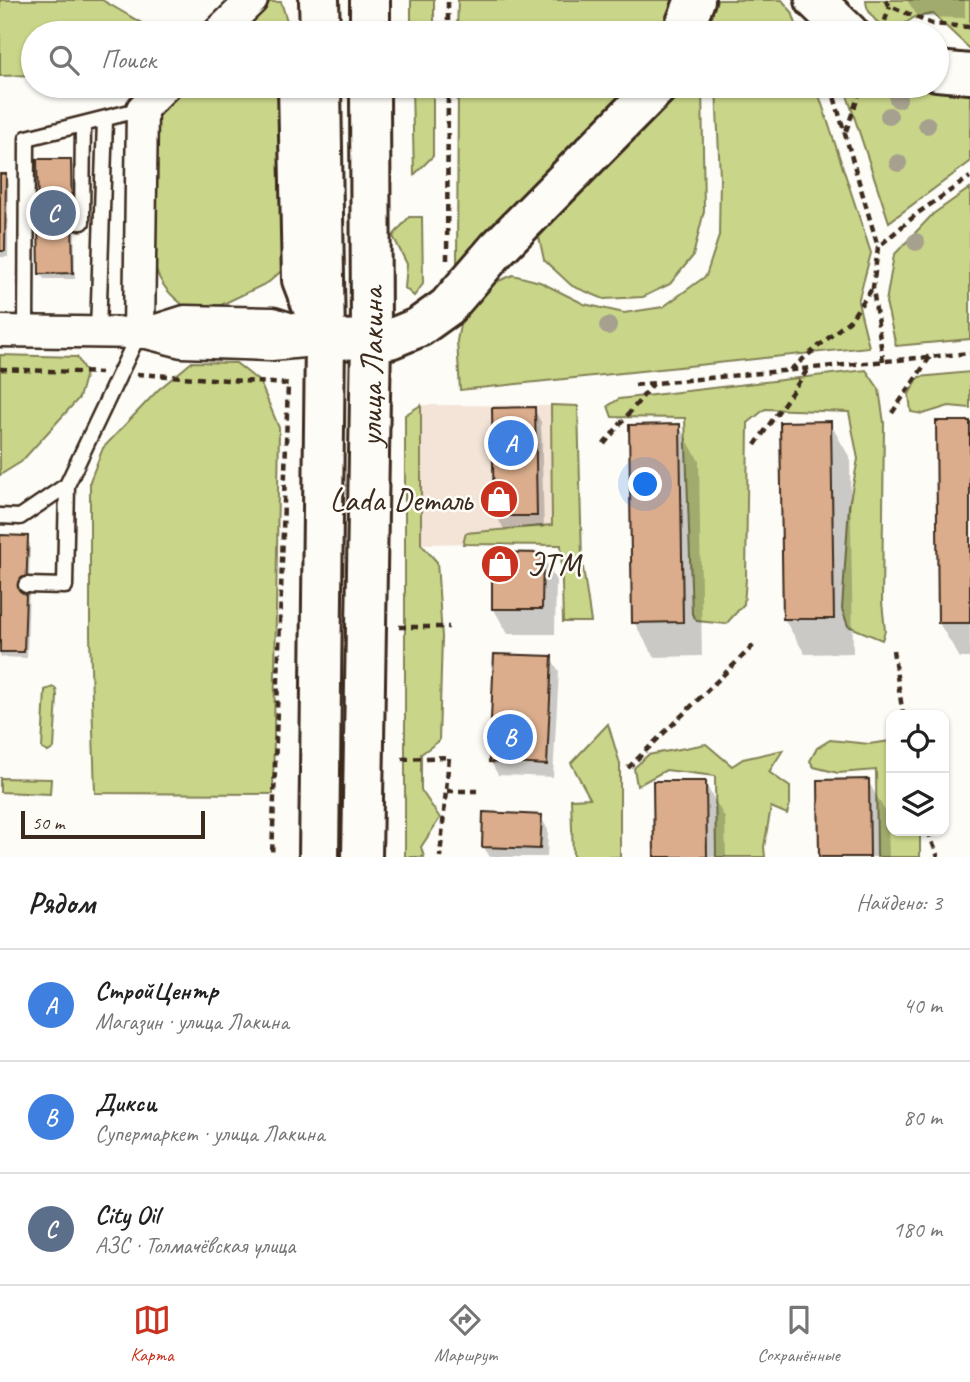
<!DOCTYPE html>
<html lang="ru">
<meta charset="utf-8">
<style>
:root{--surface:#fff;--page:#f2f2f2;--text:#222;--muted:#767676;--line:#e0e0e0;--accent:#c8321e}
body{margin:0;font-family:Caveat,sans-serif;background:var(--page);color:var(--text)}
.controls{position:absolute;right:21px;bottom:21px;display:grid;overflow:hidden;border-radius:14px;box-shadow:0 2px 5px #0004}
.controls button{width:63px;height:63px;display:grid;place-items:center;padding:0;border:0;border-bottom:2px solid var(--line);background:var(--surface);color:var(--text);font:35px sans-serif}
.scale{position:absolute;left:21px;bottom:18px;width:184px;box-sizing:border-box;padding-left:7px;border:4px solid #3b2a1e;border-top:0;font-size:19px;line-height:24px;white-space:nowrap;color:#3b2a1e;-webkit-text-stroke:5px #fdfcf7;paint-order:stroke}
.you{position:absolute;left:646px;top:485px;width:24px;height:24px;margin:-18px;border:5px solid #fff;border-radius:50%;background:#1a73e8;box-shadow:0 0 0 10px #1a73e833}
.badge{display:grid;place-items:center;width:46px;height:46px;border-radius:50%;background:var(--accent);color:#fff;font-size:23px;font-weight:700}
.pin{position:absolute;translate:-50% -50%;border:4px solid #fff;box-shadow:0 2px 7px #0006}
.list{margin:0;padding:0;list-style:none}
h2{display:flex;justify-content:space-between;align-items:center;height:91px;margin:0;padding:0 28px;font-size:30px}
h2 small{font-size:23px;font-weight:400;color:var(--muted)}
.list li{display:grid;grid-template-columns:46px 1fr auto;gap:21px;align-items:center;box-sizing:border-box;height:112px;padding:0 28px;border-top:2px solid var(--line)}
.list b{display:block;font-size:26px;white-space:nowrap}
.list p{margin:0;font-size:23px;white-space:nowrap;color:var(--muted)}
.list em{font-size:23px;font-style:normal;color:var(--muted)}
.icon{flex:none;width:38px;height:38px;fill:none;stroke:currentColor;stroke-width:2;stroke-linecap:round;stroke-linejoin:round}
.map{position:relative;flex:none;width:970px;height:857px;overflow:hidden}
.search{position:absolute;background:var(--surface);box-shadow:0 2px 5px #0004;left:21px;right:21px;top:21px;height:77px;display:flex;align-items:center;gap:18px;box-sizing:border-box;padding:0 24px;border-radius:38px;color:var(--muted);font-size:26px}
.sheet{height:427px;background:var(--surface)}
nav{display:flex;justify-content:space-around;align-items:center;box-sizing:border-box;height:98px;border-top:2px solid var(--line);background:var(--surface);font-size:19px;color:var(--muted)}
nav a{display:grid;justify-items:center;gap:4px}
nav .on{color:var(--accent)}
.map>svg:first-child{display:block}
.built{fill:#f3e4d7}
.green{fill:#c9d689;stroke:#828054;stroke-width:2}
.shadow{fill:#0003}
.building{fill:#dbad8c;stroke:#3b2a1e;stroke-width:2}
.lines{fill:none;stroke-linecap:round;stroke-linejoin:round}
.lane-casing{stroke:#3b2a1e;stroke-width:19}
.street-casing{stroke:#3b2a1e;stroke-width:35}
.secondary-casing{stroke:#3b2a1e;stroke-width:44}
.highway-casing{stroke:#3b2a1e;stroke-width:44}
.path{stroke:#3b2a1e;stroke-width:4.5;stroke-dasharray:7 5;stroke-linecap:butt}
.lane{stroke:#fdfcf7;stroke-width:14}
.street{stroke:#fdfcf7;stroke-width:30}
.secondary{stroke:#fdfcf7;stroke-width:38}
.highway{stroke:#fdfcf7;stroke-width:38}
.tree{fill:#a6a08e}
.labels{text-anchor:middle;stroke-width:5;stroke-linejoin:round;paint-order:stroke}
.street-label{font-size:33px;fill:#3b2a1e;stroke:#fdfcf7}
.poi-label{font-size:33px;fill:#3b2a1e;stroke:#fdfcf7;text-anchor:end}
</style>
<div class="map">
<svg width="970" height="857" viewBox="0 0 970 857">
<rect width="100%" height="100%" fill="#fdfcf7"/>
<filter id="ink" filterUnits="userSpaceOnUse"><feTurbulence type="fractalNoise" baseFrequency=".0143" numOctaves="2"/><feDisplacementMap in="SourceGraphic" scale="14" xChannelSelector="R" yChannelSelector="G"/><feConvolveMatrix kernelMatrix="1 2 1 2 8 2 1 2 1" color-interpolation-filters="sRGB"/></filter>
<g filter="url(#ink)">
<path class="built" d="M421 405 578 406 582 541 421 544Z"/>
<path class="green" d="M0 0H102L145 25 134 33H33V75L0 76Z
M411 0H434V33H411Z
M458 0H676L659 33H457Z
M717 0H782L792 12 799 33H713L712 15Z
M866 0H970V49L933 14 915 17 893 31C880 27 866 14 866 0Z
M270 2H281L288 24V33H237Z
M183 86H288V265L269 282 221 305 187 308C171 296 161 286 155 267L153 126 169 99Z
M412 86H433V156L414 175Z
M458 86H633L457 267Z
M680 86H702L704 211 693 256 670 284 643 297 604 299 572 286 544 260 539 237Z
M716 86H816L871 253 858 302 869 347 460 390 457 341 463 309 489 285 513 275 540 282 584 304 624 313 663 307 706 276 719 236 720 178Z
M844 86H910L970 91V162L889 222Z
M970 188V339L896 346 886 302 894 255 933 214Z
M409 217H422L423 284 414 296 405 288 407 264 393 236Z
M0 355 77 357 86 373 79 398 21 462 0 475Z
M192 362 236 363 260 382 279 428 273 794 95 793 90 635V481L103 448 158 390Z
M866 370 879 389 884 423 882 602 885 631 882 640 848 626 842 609 849 506 858 459 849 412 765 409 748 423 746 579 744 604 726 624 697 621 692 614 685 418 612 417 608 406 619 399Z
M970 372V408L949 406 923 414 911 412 909 394 919 377Z
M421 405V544L437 562 442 637 439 741 421 754V790L440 818 421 847 424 857H405V415Z
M551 405 578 406 582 561 591 622H563L561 545 463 544 466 533 552 525Z
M53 687 56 689 57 696 54 748 48 752 42 749 45 690Z
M608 724 620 764V857H573L571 799 590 798 571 763Z
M830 740 869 744 891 741V831H920V857H877L876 770 838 773 814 767 810 761 817 748Z
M706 744 732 766 743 759 783 750 769 772 790 787V804L787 814 771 807 764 847 765 857H716L715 776 666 770 637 786 634 768 648 755Z
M0 778 51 779 50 794 0 792Z"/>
<path class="shadow" d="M907 0H965V18L918 17Z
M70 161 74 167 75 279H44L40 273Z
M0 176H5L8 182V257H0Z
M534 409 541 422 544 528 504 529 496 516Z
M830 423 850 458 853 653 805 654 784 619Z
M970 423V658H960L939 623Z
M679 426 699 461 702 656 654 657 634 622Z
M0 537 27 538 30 544 27 658 0 657Z
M542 555 556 580 555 634H508L493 608Z
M551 658 559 671 553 777 498 775 491 762Z
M868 781 888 816 889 857H821Z
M705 783 725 818 726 857H656Z
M541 817 548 830 547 857H490L483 846Z"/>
<path class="building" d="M37 159H71L73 273 39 274Z
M0 174H6L5 251H0Z
M535 407 537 516H494L492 408Z
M831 421 834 619H783L780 422Z
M936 421H970V623H938Z
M680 424 683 622 632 623 629 425Z
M0 535 28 536 24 652H0Z
M492 552 543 553 542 609H492Z
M494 654 552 656 547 765 489 762Z
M869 779 870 857H819L818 780Z
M653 781H706L707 857H654Z
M483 812 542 815 540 849 482 847Z"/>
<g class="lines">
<g class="lane-casing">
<path id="lane" d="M72 222H82L83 125
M26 331 27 138 142 109
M98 332 105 120
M0 516 20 517 67 485
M26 585 65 586 67 485 139 333"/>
</g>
<g class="street-casing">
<path id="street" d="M218 33 252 0
M0 331 147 333 182 342 271 345 325 340
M139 333 142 109 165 86
M147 333 185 321 273 323 314 336"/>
</g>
<g class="secondary-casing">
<path id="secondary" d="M815 0 849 33
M682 33 695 0
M937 71 970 74
M298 86 302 280 325 340 390 339 419 327 447 307 497 249 658 86"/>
</g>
<g class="highway-casing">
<g id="highway">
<path d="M319 0 320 33"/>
<path d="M370 0V33"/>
<path d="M319 857 325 340 321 86"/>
<path id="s1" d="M362 857 371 339 370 86"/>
</g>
</g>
<path class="path" d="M885 0 890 6 932 24 970 27
M881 32 890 6
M448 33V0
M831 86 878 247
M846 131 862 86
M447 260 448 86
M883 361 873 288 878 247 918 213 970 177
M0 369 101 373
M790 370 850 320 872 289
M137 374 288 384 272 857
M635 385 970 353
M892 413 930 357
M604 444 653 384
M755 445 808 369
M399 627H449
M893 650 903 715
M402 759 449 757 440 857
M628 768 756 643
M447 791H477
M928 831 938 857"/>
<use href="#lane" class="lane"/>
<use href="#street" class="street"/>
<use href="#secondary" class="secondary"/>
<use href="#highway" class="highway"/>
</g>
<g class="tree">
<circle cx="898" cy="99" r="9"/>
<circle cx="889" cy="116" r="9"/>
<circle cx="927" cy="125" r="9"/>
<circle cx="898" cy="163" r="9"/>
<circle cx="916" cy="242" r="9"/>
<circle cx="608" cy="326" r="9"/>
</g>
</g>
<defs>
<g id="shop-disc" transform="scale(2.0125)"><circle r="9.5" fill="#c8321e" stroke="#fdfcf7"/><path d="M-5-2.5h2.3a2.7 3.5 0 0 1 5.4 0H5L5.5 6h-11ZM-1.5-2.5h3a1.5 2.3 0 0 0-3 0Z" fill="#fff"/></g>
</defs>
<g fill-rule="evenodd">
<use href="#shop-disc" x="499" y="499"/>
<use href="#shop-disc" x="500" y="564"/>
</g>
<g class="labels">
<g class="street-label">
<text dy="12" stroke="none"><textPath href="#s1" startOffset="490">улица Лакина</textPath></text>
</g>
<g class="poi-label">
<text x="472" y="511">Lada Dеталь</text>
<text x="527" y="576" text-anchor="start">ЭТМ</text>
</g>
</g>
</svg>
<div class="controls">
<button><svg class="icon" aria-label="locate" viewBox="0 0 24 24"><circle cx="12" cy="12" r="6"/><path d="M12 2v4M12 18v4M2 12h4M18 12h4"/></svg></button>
<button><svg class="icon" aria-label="layers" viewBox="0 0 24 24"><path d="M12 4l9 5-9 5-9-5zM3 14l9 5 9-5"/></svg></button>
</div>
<div class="scale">50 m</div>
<div class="you"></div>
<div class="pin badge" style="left:511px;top:443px;background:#3f7fe0">A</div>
<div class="pin badge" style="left:510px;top:737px;background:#3f7fe0">B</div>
<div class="pin badge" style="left:53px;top:213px;background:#5c6f8a">C</div>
<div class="search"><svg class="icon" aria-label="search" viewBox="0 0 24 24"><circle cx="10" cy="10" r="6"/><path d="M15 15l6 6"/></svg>Поиск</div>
</div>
<section class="sheet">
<h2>Рядом<small>Найдено: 3</small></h2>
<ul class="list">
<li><span class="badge" style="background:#3f7fe0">A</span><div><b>СтройЦентр</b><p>Магазин · улица Лакина</p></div><em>40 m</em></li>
<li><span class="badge" style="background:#3f7fe0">B</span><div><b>Дикси</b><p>Супермаркет · улица Лакина</p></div><em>80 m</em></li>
<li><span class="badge" style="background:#5c6f8a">C</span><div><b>City Oil</b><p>АЗС · Толмачёвская улица</p></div><em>180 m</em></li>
</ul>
</section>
<nav>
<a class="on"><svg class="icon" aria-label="map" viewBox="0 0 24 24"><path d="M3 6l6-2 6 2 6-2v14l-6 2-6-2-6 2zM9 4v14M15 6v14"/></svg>Карта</a>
<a><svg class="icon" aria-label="directions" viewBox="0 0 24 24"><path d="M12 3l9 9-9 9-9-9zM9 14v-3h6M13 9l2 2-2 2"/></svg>Маршрут</a>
<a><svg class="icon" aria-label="saved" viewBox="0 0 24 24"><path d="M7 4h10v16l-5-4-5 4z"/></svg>Сохранённые</a>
</nav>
